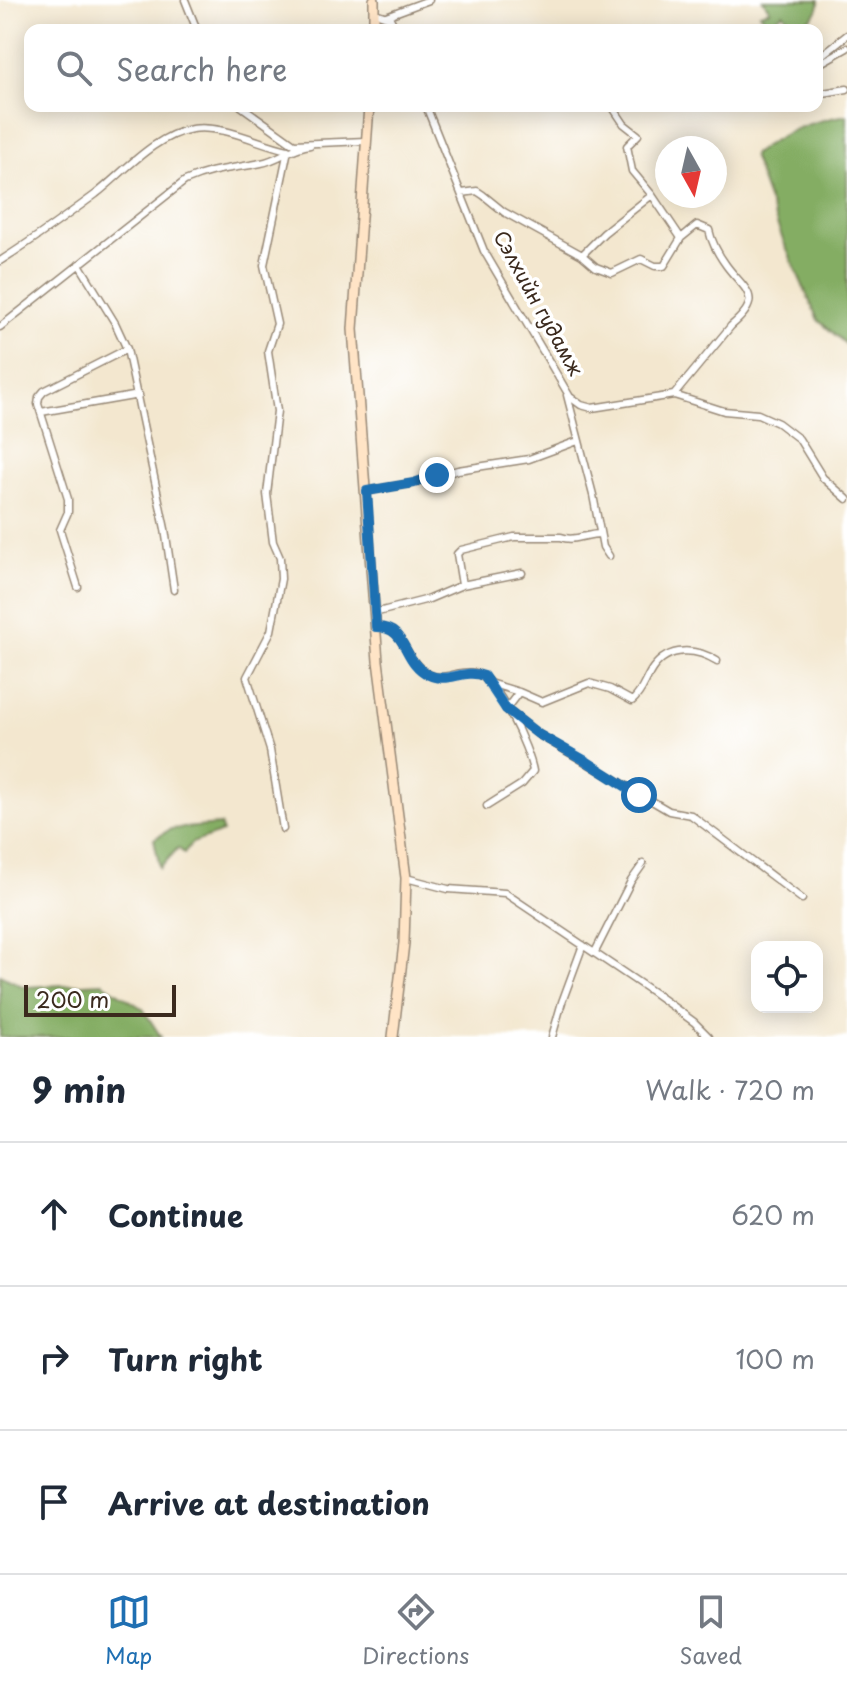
<!DOCTYPE html>
<meta charset="utf-8">
<style>
:root{--surface:#fff;--page:#f6f6f7;--text:#1f2937;--muted:#747a83;--line:#e0e1e3;--accent:#1f6fb2}
body{margin:0;font-family:"Playpen Sans",sans-serif;background:var(--page);color:var(--text)}
.controls{position:absolute;right:24px;bottom:24px;display:grid;overflow:hidden;border-radius:16px;box-shadow:0 4px 20px #0003}
.controls button{width:72px;height:72px;display:grid;place-items:center;padding:0;border:0;border-bottom:2px solid var(--line);background:var(--surface);color:var(--text);font:40px sans-serif}
.compass{position:absolute;left:655px;top:136px;width:72px;height:72px;border-radius:50%;background:var(--surface);box-shadow:0 4px 20px #0003;rotate:172deg}
.scale{position:absolute;left:24px;bottom:20px;width:152px;box-sizing:border-box;padding-left:8px;border:4px solid #3b2a1e;border-top:0;font-size:22px;line-height:28px;white-space:nowrap;color:#3b2a1e;-webkit-text-stroke:6px #fff;paint-order:stroke}
.stop{position:absolute;width:24px;height:24px;margin:-18px;border:6px solid #1f6fb2;border-radius:50%;background:#fff}
.stop.end{background:#1f6fb2;border-color:#fff;box-shadow:0 2px 8px #0008}
.list{margin:0;padding:0;list-style:none}
h2{display:flex;justify-content:space-between;align-items:center;height:104px;margin:0;padding:0 32px;font-size:34px}
h2 small{font-size:26px;font-weight:400;color:var(--muted)}
.list li{display:grid;grid-template-columns:52px 1fr auto;gap:24px;align-items:center;box-sizing:border-box;height:144px;padding:0 32px;border-top:2px solid var(--line)}
.list b{display:block;font-size:30px;white-space:nowrap}
.list em{font-size:26px;font-style:normal;color:var(--muted)}
.icon{flex:none;width:44px;height:44px;fill:none;stroke:currentColor;stroke-width:2;stroke-linecap:round;stroke-linejoin:round}
.map{position:relative;flex:none;width:847px;height:1037px;overflow:hidden}
.search{position:absolute;background:var(--surface);box-shadow:0 4px 20px #0003;left:24px;right:24px;top:24px;height:88px;display:flex;align-items:center;gap:20px;box-sizing:border-box;padding:0 28px;border-radius:16px;color:var(--muted);font-size:30px}
.sheet{height:536px;background:var(--surface)}
nav{display:flex;justify-content:space-around;align-items:center;box-sizing:border-box;height:112px;border-top:2px solid var(--line);background:var(--surface);font-size:22px;color:var(--muted)}
nav a{display:grid;justify-items:center;gap:4px}
nav .on{color:var(--accent)}
.map>svg:first-child{display:block}
.forest{fill:#84ad64;stroke:#606c41;stroke-width:2}
.lines{fill:none;stroke-linecap:round;stroke-linejoin:round}
.street-casing{stroke:#978876;stroke-width:9}
.secondary-casing{stroke:#978876;stroke-width:12}
.street{stroke:#fff;stroke-width:6}
.secondary{stroke:#ffe4c6;stroke-width:9}
.route{stroke:#1f6fb2;stroke-width:10}
.labels{text-anchor:middle;stroke-width:7;stroke-linejoin:round;paint-order:stroke}
.street-label{font-size:20px;fill:#3b2a1e;stroke:#fff}
</style>
<div class="map">
<svg width="847" height="1037" viewBox="0 0 847 1037">
<rect width="100%" height="100%" fill="#fff"/>
<filter id="ink" filterUnits="userSpaceOnUse"><feTurbulence type="fractalNoise" baseFrequency=".0125" numOctaves="2"/><feDisplacementMap in="SourceGraphic" scale="16" xChannelSelector="R" yChannelSelector="G"/><feConvolveMatrix kernelMatrix="1 2 1 2 8 2 1 2 1" color-interpolation-filters="sRGB"/></filter>
<filter id="wash" filterUnits="userSpaceOnUse"><feTurbulence type="fractalNoise" baseFrequency=".006" numOctaves="4" result="noise"/><feDisplacementMap in="SourceGraphic" scale="32" xChannelSelector="R" yChannelSelector="G"/><feGaussianBlur stdDeviation="1.8" result="paint"/><feColorMatrix in="noise" values="0 0 0 0 0 0 0 0 0 0 0 0 0 0 0 0 0 1.4 0 .05"/><feComposite in="paint" operator="in"/></filter>
<g filter="url(#wash)">
<rect width="100%" height="100%" fill="#f3e7cf"/>
<path class="forest" d="M763 0H819C820 11 812 19 803 23L801 30H791L793 24 783 13 772 22H766L760 13 770 10Z
M847 115V345L818 320 784 243 752 155C784 131 807 122 847 115Z
M220 825 223 832 192 843 184 853 178 848 160 868 154 839 171 829Z
M0 975 24 987 103 983 143 1009 161 1037H0Z"/>
</g>
<g filter="url(#ink)">
<g class="lines">
<g class="street-casing">
<path id="street" d="M185 0 197 30
M375 13 390 18 396 30
M386 16 429 0
M817 59 847 35
M817 65 847 48
M817 94 847 89
M241 106 294 144 366 141
M426 106 484 251 570 397 581 405 592 408 674 395 724 411 758 414 778 423 799 439 823 478 847 499
M612 106 624 124 638 135 627 146 632 171 652 195
M462 193 477 191 483 195 504 212 582 255 596 267 612 273 641 259 655 266H664L681 238 697 225 709 230C712 244 718 254 726 265 744 290 766 297 731 326L674 395
M582 255 604 233 652 195 681 238
M0 261C33 240 65 217 96 194 124 172 155 135 192 129 223 124 259 144 288 150L264 265 277 324 268 351 277 411 267 494 273 542 280 558 281 579 271 631 247 677 270 750 283 829
M79 264 115 323 127 349 165 529 174 590
M0 327 185 181C214 168 232 169 261 163 279 160 291 147 310 145
M567 395 593 495 603 547 609 556
M41 412 139 395
M367 491 414 483 458 470 529 459 575 442
M462 585 457 554 461 550 514 537H561C574 542 586 534 600 534
M78 587 60 530 68 512V499L38 404 39 397 44 391 127 349
M374 613 429 599 462 585 522 573
M376 627C405 627 402 654 422 670 441 686 455 669 475 673 498 678 529 749 533 771L522 784 487 806
M489 683 519 692 542 702 589 683 610 689 632 701C643 692 645 679 653 668 669 646 696 648 717 661
M519 692 506 709 538 734 669 811 691 815 802 899
M406 878 448 889 505 893 654 993 694 1022 709 1037
M595 952 631 881 643 864
M552 1037 562 1002 583 945"/>
</g>
<g class="secondary-casing">
<path id="secondary" d="M374 0V30
M369 106 353 329 378 661 406 878 404 943 393 1037"/>
</g>
<use href="#street" class="street"/>
<use href="#secondary" class="secondary"/>
</g>
</g>
<g class="lines" filter="url(#ink)">
<path class="route" d="M437 475 414 483 367 491 376 627C409 627 401 662 429 675 448 684 464 668 484 676L506 709 538 734 586 761 639 795"/>
</g>
<g class="labels">
<g class="street-label">
<text transform="translate(538 303) rotate(61)" y="7">Сэлхийн гудамж</text>
</g>
</g>
</svg>
<div class="controls">
<button><svg class="icon" aria-label="locate" viewBox="0 0 24 24"><circle cx="12" cy="12" r="6"/><path d="M12 2v4M12 18v4M2 12h4M18 12h4"/></svg></button>
</div>
<svg class="compass" viewBox="-18 -18 36 36"><path d="M0-13l5 13h-10z" fill="#e53935"/><path d="M0 13l5-13h-10z" fill="#747a83"/></svg>
<div class="scale">200 m</div>
<div class="stop" style="left:639px;top:795px"></div>
<div class="stop end" style="left:437px;top:475px"></div>
<div class="search"><svg class="icon" aria-label="search" viewBox="0 0 24 24"><circle cx="10" cy="10" r="6"/><path d="M15 15l6 6"/></svg>Search here</div>
</div>
<section class="sheet">
<h2>9 min<small>Walk · 720 m</small></h2>
<ul class="list">
<li><svg class="icon" aria-label="ahead" viewBox="0 0 24 24"><path d="M12 20V5M6 11l6-6 6 6"/></svg><div><b>Continue</b></div><em>620 m</em></li>
<li><svg class="icon" aria-label="right" viewBox="0 0 24 24"><path d="M7 20v-9h11M14 6l5 5-5 5"/></svg><div><b>Turn right</b></div><em>100 m</em></li>
<li><svg class="icon" aria-label="arrive" viewBox="0 0 24 24"><path d="M6 21V4h12l-3 4 3 4H6"/></svg><div><b>Arrive at destination</b></div></li>
</ul>
</section>
<nav>
<a class="on"><svg class="icon" aria-label="map" viewBox="0 0 24 24"><path d="M3 6l6-2 6 2 6-2v14l-6 2-6-2-6 2zM9 4v14M15 6v14"/></svg>Map</a>
<a><svg class="icon" aria-label="directions" viewBox="0 0 24 24"><path d="M12 3l9 9-9 9-9-9zM9 14v-3h6M13 9l2 2-2 2"/></svg>Directions</a>
<a><svg class="icon" aria-label="saved" viewBox="0 0 24 24"><path d="M7 4h10v16l-5-4-5 4z"/></svg>Saved</a>
</nav>
